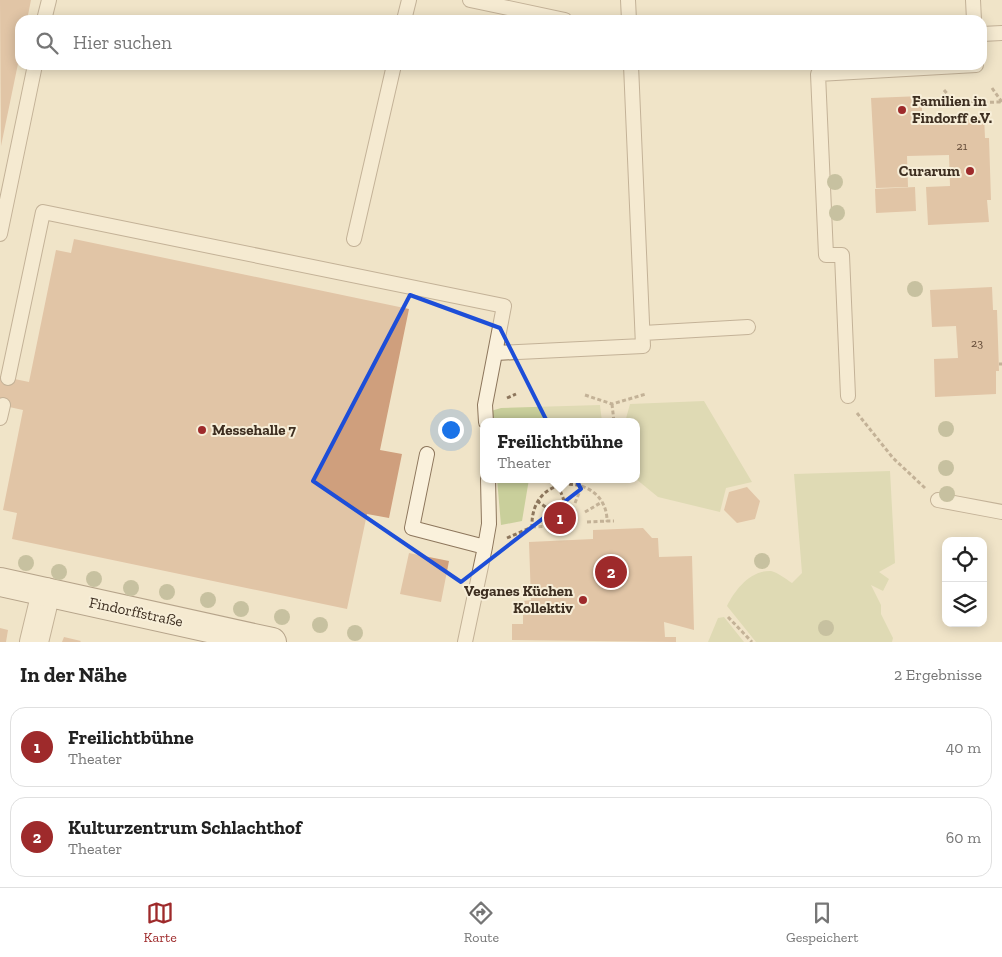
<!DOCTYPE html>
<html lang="de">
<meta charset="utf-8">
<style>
:root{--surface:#fff;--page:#f2f2f2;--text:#222;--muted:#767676;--line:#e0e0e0;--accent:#9e2a2b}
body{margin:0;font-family:"Zilla Slab",serif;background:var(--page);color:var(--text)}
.controls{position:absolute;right:15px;bottom:15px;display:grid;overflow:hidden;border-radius:10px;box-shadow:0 2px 12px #0003}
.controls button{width:45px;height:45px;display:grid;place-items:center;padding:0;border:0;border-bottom:1px solid var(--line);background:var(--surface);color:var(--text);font:25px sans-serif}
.you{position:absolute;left:450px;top:429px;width:18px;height:18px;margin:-12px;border:4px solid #fff;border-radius:50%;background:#1a73e8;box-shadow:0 0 0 8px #1a73e833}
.badge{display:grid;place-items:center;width:32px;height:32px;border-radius:50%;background:var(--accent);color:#fff;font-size:16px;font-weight:700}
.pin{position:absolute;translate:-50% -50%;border:2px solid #fff;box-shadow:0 1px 5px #0006}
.popup{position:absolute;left:480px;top:418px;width:160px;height:65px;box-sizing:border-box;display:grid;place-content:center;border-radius:10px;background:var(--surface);filter:drop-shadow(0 1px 4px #0005);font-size:16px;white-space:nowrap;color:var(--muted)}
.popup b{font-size:19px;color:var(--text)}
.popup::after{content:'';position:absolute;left:50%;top:100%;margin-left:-10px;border:10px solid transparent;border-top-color:var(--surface)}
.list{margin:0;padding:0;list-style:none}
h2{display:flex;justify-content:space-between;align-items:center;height:65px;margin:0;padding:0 20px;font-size:21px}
h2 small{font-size:16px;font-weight:400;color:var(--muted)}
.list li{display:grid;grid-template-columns:32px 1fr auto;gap:15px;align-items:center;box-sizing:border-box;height:80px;margin:0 10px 10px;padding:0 10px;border:1px solid var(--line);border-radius:15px}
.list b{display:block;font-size:19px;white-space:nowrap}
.list p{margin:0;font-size:16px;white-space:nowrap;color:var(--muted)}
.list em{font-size:16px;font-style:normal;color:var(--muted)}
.icon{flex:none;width:28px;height:28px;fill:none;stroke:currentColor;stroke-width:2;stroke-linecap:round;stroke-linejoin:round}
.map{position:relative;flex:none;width:1002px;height:642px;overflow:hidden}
.search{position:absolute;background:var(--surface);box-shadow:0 2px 12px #0003;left:15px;right:15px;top:15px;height:55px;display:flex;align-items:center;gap:12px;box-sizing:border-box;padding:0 18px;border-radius:15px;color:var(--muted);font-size:19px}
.sheet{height:245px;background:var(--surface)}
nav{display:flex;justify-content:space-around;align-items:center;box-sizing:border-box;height:70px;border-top:1px solid var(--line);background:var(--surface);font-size:14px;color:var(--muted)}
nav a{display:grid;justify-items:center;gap:2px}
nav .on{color:var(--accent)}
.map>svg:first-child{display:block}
.green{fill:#c9cf9b}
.building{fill:#cf9f7d}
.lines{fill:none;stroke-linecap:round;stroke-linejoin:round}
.lane-casing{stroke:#8d765c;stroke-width:16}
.street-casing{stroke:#8d765c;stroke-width:30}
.secondary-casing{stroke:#6f573f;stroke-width:30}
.path{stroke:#8d765c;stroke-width:3;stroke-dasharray:4 2.5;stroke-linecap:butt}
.lane{stroke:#faf1dc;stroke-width:14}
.street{stroke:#faf1dc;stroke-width:28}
.secondary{stroke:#faf1dc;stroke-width:28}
.tree{fill:#96986f}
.marked{fill:none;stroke:#1d4ed8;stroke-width:4;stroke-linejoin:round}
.poi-dot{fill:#9e2a2b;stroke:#f7eed8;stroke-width:2}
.labels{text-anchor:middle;stroke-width:4;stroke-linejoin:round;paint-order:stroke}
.number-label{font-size:12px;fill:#624a37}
.poi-label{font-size:15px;font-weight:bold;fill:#3d2e20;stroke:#f7eed8;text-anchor:start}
.street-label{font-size:15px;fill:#3d2e20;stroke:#f7eed8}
</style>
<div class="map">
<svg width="1002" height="642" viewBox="0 0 1002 642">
<rect width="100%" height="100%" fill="#f0e4c8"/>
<path class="green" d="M704 401 752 482 726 488 720 512 658 497 636 479V422H625L630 404Z
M600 405 602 422H492L491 411 501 408Z
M890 471 895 563 879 572 889 579 883 591 871 585 881 605V614L893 638 892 642H756L727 606C735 590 750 570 771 571 777 572 786 579 792 583L802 573 794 474Z
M497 479H529L522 521 501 525Z
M724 617 744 642H708L718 618Z"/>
<path class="building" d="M0 0H31L27 20H20V54L1 146Z
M922 96V118L984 115 985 138H989L991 200H987L989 222 928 225 926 187 950 186 949 155 907 156 908 187 876 188 871 98Z
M915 187 916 211 876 213 875 189Z
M74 239 409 309 380 450 402 454 389 518 367 514 347 609 12 539 17 513 3 510 23 410 0 405V376L29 382 56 250 71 253Z
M992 287 993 310H997L999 371H996V394L935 397 934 359 958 358 956 326 932 327 930 290Z
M747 487 760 501 755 519 737 523 724 510 729 492Z
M643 528 652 538H658L659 557 692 556 694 630 664 622 665 637H676V642L512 640V624H523V601L531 600 529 542 593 539V530Z
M409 553 449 561 441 602 400 594Z
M0 628 8 630 6 642H0Z
M64 637 81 641 80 642H62Z"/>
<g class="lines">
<g class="lane-casing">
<path id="lane" d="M470 0 565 20
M628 0 629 20
M973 0 974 20
M44 20 49 0
M404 20 409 0
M982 34 1002 33
M0 234 35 65
M354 239 394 65
M643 333 748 327
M495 353 643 346 631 65
M8 378 43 212 504 306 485 405 486 422
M848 396 842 255H826L818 74 976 65
M0 418 3 405
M427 454 412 528 485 547 465 642
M938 500 1002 512
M485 547 489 524 488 479"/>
</g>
<g class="street-casing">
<path id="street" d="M34 642 46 592"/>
</g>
<g class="secondary-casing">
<path id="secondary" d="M0 582 272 642"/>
</g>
<path class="path" d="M992 88 1002 102
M944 90 955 103 1002 102
M999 364H1002
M585 395 612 404 646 394
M507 398 516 394
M612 404 614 422
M857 413 893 458 925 488
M558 485 565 503
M537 501 553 512
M575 503 582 486
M585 512 602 502
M587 522 607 521
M532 527 550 526
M507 538 532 527C530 469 607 473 607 521H614
M728 617 752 642"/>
<use href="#lane" class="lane"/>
<use href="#street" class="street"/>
<use href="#secondary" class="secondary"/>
</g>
<g class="tree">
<circle cx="835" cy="182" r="8"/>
<circle cx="837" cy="213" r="8"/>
<circle cx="915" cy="289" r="8"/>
<circle cx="946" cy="429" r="8"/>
<circle cx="946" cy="468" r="8"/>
<circle cx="947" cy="494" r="8"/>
<circle cx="762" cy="561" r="8"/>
<circle cx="26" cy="563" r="8"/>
<circle cx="59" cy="572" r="8"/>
<circle cx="94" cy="579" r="8"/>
<circle cx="131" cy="588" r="8"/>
<circle cx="167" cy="592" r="8"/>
<circle cx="208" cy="600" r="8"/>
<circle cx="241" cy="609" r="8"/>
<circle cx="282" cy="617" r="8"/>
<circle cx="320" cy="625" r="8"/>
<circle cx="826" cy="628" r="8"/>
<circle cx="355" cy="633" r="8"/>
</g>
<path d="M0 0H1002V642H0ZM410 295 500 328 581 489 461 582 313 481Z" fill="#f0e4c8" fill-opacity=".55" fill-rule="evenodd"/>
<path class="marked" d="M410 295 500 328 581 489 461 582 313 481Z"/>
<g class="poi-dot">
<circle cx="902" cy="110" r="5"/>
<circle cx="970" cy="171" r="5"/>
<circle cx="202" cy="430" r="5"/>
<circle cx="583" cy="600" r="5"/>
</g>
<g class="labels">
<g class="number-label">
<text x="962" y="150">21</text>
<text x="977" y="347">23</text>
</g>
<g class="poi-label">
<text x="912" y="106">Familien in<tspan x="912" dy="17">Findorff e.V.</tspan></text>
<text x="960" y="176" text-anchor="end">Curarum</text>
<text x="212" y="435">Messehalle 7</text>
<text x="573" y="596" text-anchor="end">Veganes Küchen<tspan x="573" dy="17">Kollektiv</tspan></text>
</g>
<g class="street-label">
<text transform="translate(136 612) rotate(12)" y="5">Findorffstraße</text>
</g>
</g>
</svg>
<div class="controls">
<button><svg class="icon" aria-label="locate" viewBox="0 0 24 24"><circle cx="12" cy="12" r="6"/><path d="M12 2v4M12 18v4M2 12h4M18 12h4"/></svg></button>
<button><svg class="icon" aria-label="layers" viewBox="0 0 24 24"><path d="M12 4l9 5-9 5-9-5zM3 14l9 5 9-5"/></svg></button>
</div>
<div class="you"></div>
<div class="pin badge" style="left:560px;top:518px">1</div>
<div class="popup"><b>Freilichtbühne</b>Theater</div>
<div class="pin badge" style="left:611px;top:572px">2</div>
<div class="search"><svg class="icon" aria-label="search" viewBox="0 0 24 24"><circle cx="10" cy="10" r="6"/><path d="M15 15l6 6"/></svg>Hier suchen</div>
</div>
<section class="sheet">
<h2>In der Nähe<small>2 Ergebnisse</small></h2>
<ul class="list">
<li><span class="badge">1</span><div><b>Freilichtbühne</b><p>Theater</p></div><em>40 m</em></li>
<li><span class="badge">2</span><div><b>Kulturzentrum Schlachthof</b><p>Theater</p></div><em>60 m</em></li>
</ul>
</section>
<nav>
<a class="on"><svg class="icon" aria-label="map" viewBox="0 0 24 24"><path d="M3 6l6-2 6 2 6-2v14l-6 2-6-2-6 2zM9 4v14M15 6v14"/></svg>Karte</a>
<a><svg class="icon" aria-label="directions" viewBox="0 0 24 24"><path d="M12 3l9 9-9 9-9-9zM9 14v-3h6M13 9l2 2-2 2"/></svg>Route</a>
<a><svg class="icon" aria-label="saved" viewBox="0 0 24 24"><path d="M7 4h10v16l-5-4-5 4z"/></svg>Gespeichert</a>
</nav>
